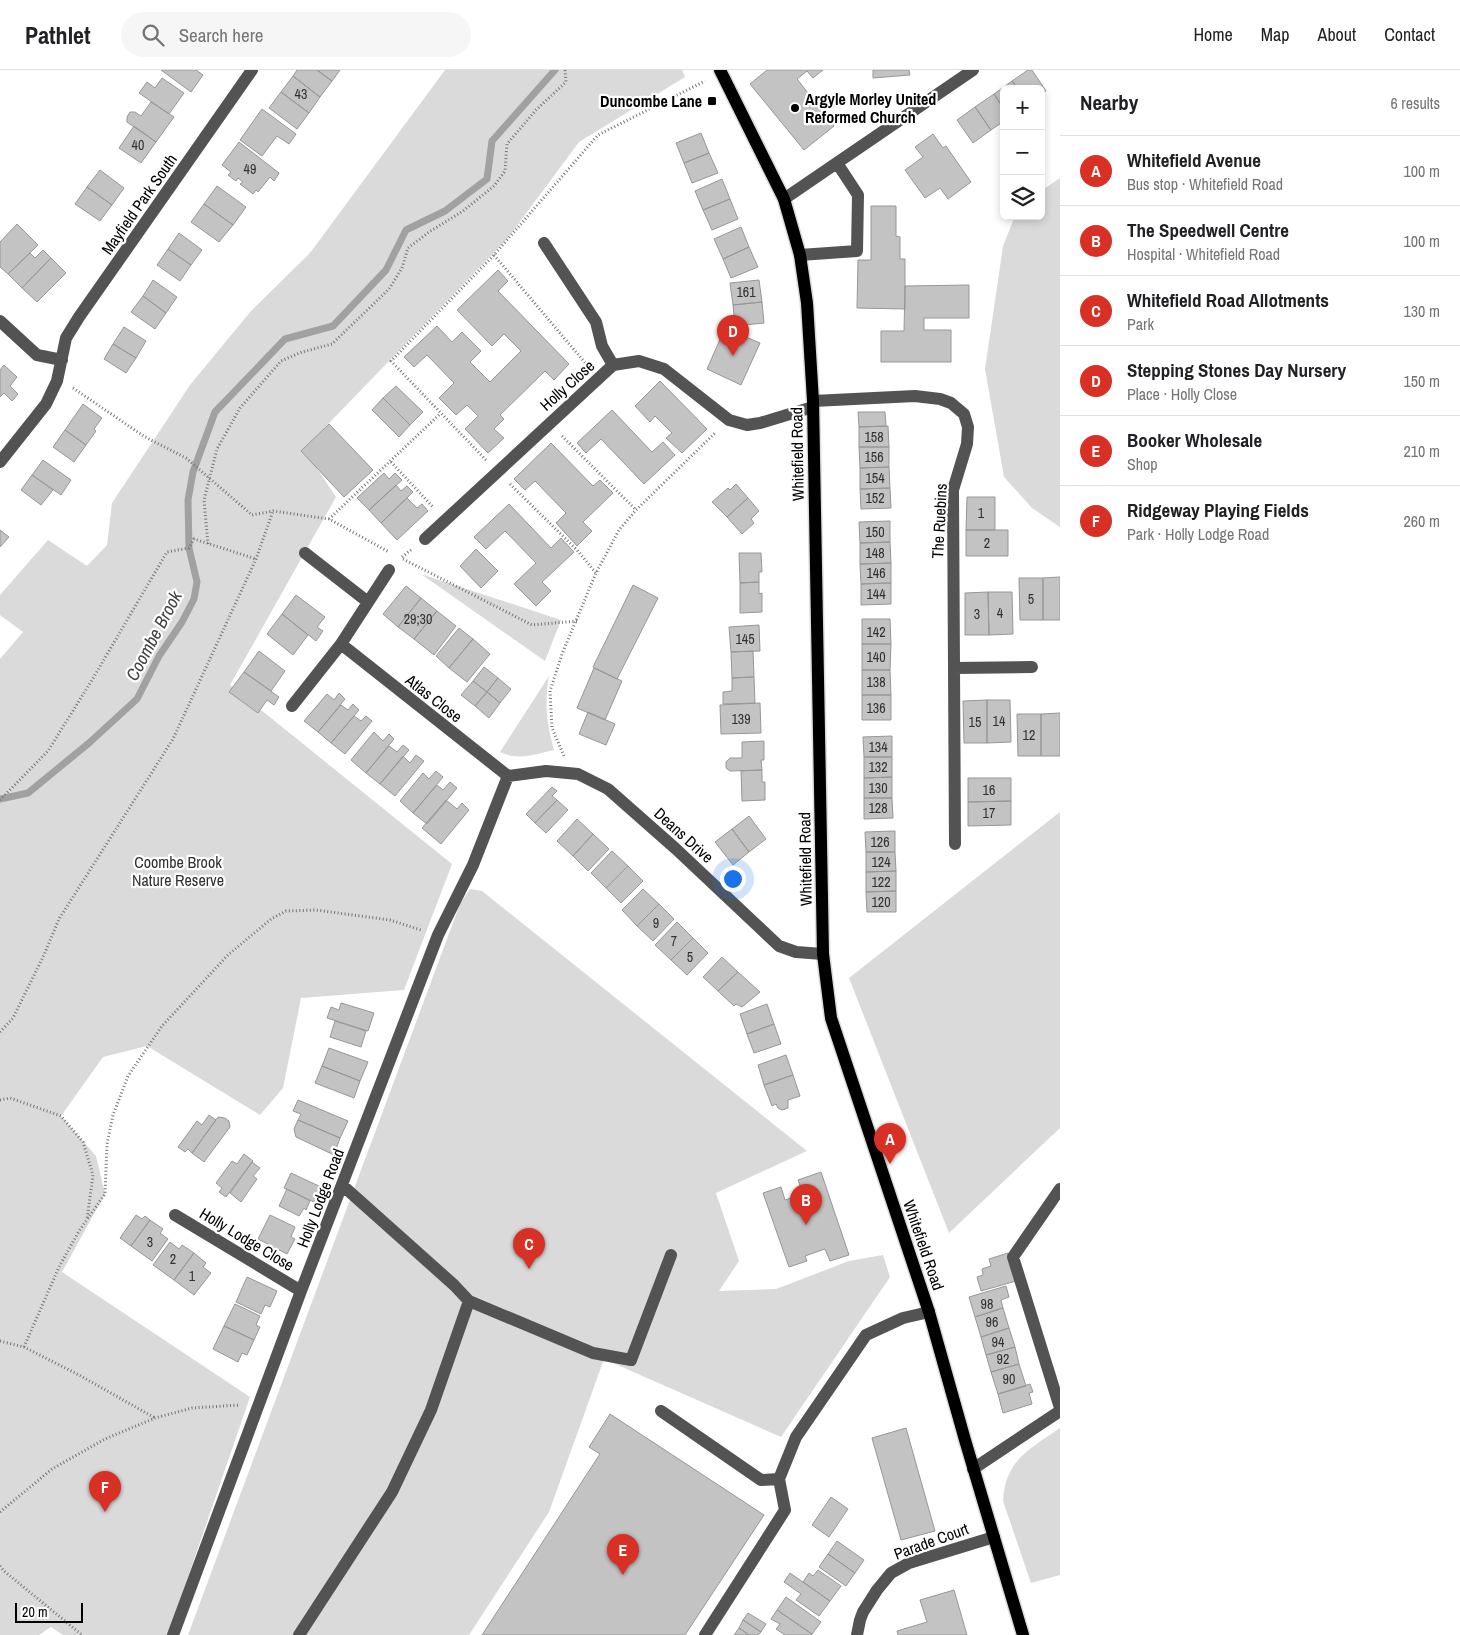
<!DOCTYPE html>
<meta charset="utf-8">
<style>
:root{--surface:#fff;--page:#f6f6f6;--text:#202124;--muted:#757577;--line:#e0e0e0;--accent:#d93025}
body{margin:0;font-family:"Archivo Narrow",sans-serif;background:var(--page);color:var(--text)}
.controls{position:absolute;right:15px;top:15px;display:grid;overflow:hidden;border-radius:8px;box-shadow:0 2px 8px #0003}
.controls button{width:45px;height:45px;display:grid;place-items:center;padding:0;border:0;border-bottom:1px solid var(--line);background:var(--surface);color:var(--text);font:25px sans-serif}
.scale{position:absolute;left:15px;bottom:12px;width:68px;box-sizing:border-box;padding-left:5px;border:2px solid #000;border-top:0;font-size:14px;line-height:18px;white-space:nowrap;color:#000;-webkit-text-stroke:4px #fff;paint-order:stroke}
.you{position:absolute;left:732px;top:808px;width:18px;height:18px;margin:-12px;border:4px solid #fff;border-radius:50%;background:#1a73e8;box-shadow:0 0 0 8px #1a73e833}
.badge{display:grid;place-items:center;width:32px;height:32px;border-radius:50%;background:var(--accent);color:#fff;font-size:16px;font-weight:700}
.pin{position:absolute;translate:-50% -41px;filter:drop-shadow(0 1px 2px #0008)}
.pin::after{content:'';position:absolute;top:26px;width:18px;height:15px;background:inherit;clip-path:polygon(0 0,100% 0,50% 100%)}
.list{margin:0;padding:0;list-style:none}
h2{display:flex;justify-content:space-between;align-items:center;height:65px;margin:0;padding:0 20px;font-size:21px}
h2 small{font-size:16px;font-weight:400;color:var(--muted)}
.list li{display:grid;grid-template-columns:32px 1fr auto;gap:15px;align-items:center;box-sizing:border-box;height:70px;padding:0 20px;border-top:1px solid var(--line)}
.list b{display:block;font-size:19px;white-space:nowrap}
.list p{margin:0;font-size:16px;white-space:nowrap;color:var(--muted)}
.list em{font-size:16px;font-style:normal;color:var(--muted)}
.icon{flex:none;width:28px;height:28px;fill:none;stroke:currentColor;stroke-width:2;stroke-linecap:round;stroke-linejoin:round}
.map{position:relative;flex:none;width:1060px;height:1565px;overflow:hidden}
header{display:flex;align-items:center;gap:30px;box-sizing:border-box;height:70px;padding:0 25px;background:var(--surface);border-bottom:1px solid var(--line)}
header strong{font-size:24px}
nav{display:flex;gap:28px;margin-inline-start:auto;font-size:18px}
.search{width:350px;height:45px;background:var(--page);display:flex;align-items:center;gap:12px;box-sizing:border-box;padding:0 18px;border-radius:28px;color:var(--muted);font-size:19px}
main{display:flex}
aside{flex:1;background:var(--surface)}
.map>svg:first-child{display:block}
.green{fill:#dadada}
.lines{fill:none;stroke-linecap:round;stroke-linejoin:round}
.stream{stroke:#a1a1a1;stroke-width:7}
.building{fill:#c3c3c3;stroke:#979797}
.major-casing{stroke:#dbdbdb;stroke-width:15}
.path{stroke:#757575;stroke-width:3;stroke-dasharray:1 2.5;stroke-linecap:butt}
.minor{stroke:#535353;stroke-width:12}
.major{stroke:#000;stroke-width:12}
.poi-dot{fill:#000;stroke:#fff;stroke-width:2}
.labels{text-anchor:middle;stroke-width:4.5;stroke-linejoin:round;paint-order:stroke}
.number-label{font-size:14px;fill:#313131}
.poi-label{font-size:16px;font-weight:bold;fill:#000;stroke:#fff;text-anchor:start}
.street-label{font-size:16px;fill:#000;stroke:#fff}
.park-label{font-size:16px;fill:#313131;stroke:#fff}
.water-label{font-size:18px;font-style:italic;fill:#424242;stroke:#fff}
</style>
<header>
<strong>Pathlet</strong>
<div class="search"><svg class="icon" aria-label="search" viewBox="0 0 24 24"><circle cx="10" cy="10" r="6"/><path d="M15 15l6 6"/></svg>Search here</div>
<nav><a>Home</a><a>Map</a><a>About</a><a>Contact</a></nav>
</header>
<main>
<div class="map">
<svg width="1060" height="1565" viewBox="0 0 1060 1565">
<rect width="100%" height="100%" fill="#fff"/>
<path class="green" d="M445 0H682L685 7 579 72 507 169 304 379 336 427 230 615 452 794 404 920 301 928 283 1018 260 1045 147 976 103 987 61 1046 96 1086 105 1124 62 1202 250 1327 168 1565H63L51 1557 39 1565H0V589L23 562 0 545V525L48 470 87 496 107 475 112 433 190 315 251 241 310 183Z
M1060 108V457L1032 438 1004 407 985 299 1003 176 1015 146H1041V121Z
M421 504 561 550 545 591Z
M549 606C544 632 547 655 554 680 536 684 518 691 500 682Z
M1060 742V1058L949 1163 849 908Z
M470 819 482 821 807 1081 716 1123 739 1191 719 1221 776 1219 849 1191 883 1185 890 1207 781 1367 604 1289 549 1442 469 1565H188L460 834Z
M1060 1358V1505L1031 1513 1003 1431C1005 1390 1030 1379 1060 1358Z"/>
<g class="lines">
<path class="stream" d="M0 729 28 723 89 673 137 629 159 586 182 552 194 529 197 512 189 478 188 430 193 402 215 342 285 269 333 256 386 200 406 160 445 141 487 109 492 71 555 0"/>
</g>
<path class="building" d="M161 0H196L203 5 191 22Z
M297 0H317L332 11 320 27 293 6Z
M317 0H340L332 11Z
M767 0H823L813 8 807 1 797 9 834 56 804 80 750 14Z
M873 0H909L910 5 873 8Z
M1028 0H1032L1046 21 1041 25V19H1018L1012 11Z
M293 6 320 27 309 43 281 22Z
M162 8 184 23 169 44 139 23 147 12 155 18Z
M1012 11 1018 19H1004V39L994 24Z
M281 22 309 43 297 59 269 38Z
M994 24 1004 39V51L991 60 975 37Z
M151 32 174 47 156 72 127 52V47L130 42H135L141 46Z
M975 37 991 60 973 73 957 50Z
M262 39 296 64 289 74 277 66 262 86 240 70Z
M134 56 156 72 141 93 119 78Z
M701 63 709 83 684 93 676 73Z
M933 64 943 78 946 76 971 112 948 129 940 118 925 128 905 100 923 87 915 77Z
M239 72 279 103 274 111 270 107 258 122 256 120 253 124 240 114 243 112 238 108 236 111 228 105 231 102 222 95Z
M709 83 718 103 692 113 684 93Z
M100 100 124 118 112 135 87 117Z
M722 109 730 129 703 140 695 121Z
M217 116 246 137 233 155 204 134Z
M87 117 112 135 100 151 75 134Z
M730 129 738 149 712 160 703 140Z
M204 134 233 155 219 172 191 152Z
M871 136H896V166L900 167V189H905V239L857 238 858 190H871Z
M17 154 38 175 8 204 0 197V172Z
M741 157 749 177 723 189 714 169Z
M179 163 202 180 191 195 168 179Z
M749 177 758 197 731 208 723 189Z
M168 179 191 195 180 211 157 195Z
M43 180 51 188 22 218 8 204 30 183 35 188Z
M51 188 66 203 37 232 22 218Z
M498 200 508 211 498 221 569 294 554 310 545 301 500 345 504 349 494 359 504 368 488 383 465 359 478 346 467 335 456 345 439 328 454 313 427 285 414 297 404 287 437 256 452 272 462 262 481 281 470 292 490 312 521 281 504 264 492 276 457 240Z
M153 210 177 227 166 243 143 226Z
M759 210 762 232 733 235 730 213Z
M969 215V248H924V260H951V292H881V261H904L905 216Z
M143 226 166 243 155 259 131 242Z
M762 232 764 253 735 256 733 235Z
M124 257 146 271 136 288 113 274Z
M725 258 760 273 741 315 707 299Z
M113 274 136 288 126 303 104 289Z
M4 295 17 307 10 316 18 324 12 331 4 323 0 327V300Z
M660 311 707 359 682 383 666 368 672 363 655 346 650 352 635 336Z
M396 316 423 342 410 355 383 328Z
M383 328 410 355 399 367 372 340Z
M83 334 102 348 94 359 96 361 86 375 65 360Z
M612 340 652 382 663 372 675 385 644 414 601 369 586 383 577 373Z
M858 342H885L886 356 859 357Z
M329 354 373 400 344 427 301 381Z
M888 356 889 377H859V357Z
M65 360 86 375 74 392 53 377Z
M551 373 593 416 600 410 613 423 583 452 592 461 577 476 556 453 566 443 535 411 525 420 514 409Z
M859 377H889V397L860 398Z
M43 390 71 410 61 425 32 405Z
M889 397 890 418 860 419V398Z
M384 403 389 409 395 403 402 410 369 440 357 428Z
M32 405 53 420 41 435 21 420Z
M736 414 748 428 727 447 712 432 728 418 730 420Z
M396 415 401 421 407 416 413 422 381 453 369 440Z
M890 418 891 438 861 439 860 419Z
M967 427H995V460H966Z
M407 428 417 438 422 434 428 441 397 470 381 453Z
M748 428 759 441 751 449 754 453 742 464 727 447Z
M509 434 551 478 561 468 574 482 542 512 551 521 536 536 514 514 536 493 505 461 486 479 474 467Z
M890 451V472L860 473 859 452Z
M0 460 9 467 0 477Z
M966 460H1008V486H966Z
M890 472 891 493 860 494V473Z
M476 479 498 501 481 518 460 496Z
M739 483H761L762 502H759V512L740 513Z
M891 493V513L861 514 860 494Z
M1060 507V550H1043V508Z
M1019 508H1043V550H1020Z
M759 512V524L762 523V542L740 543V513Z
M891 513V534L861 535V514Z
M633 515 658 528 617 609 593 597Z
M406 516 421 528 398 557 383 544Z
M988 522H1012L1013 564 989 565Z
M988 522 989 565H965V523Z
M296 525 325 547 317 557 323 561 316 571 282 544Z
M421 528 437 541 414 569 398 557Z
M437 541 456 556 434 585 414 569Z
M282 544 308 565 293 585 267 564Z
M862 549H890L891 574H862Z
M759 555 760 581 731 582 729 557Z
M459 558 473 569 449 598 436 586Z
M473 569 490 584 467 612 449 598Z
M862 574H891L890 600H862Z
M259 581 285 601 271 621 244 602Z
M753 581 754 607 732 608 731 582Z
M484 597 498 608 487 622 473 611Z
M594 598 622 611 605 650 577 638Z
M862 600H890L891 625H862Z
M244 602 279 627 274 635 267 630 258 643 229 622Z
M754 607 755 633 723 634V622L732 621V608Z
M498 608 511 619 500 633 487 622Z
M473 611 487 622 475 636 461 625Z
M487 622 500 633 489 648 475 636Z
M339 623 345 629 318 662 304 651 327 624 334 630Z
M862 625H891V650H862Z
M987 630H1010L1011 672 987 673Z
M987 630V673H964L963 631Z
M760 633 761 663 721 664 720 635Z
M353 634 359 640 331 673 318 662 341 635 348 640Z
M588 642 615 654 606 675 579 664Z
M1060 643V686H1041V644Z
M1017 644H1041V686H1018Z
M354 646 361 651 366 646 372 651 345 684 331 673Z
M374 662 383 671 389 664 394 669 366 703 351 690Z
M892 666V687H864L863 667Z
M764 671V690H761L762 700 730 701 726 698V692L730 688H742V672Z
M403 675 409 680 380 714 366 703 389 676 397 682Z
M416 685 424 691 395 726 380 714 403 686 410 693Z
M864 687H892V707L864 708Z
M762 700V712H765V730L742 731 741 701Z
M436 701 443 707 413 743 400 731 423 703 429 709Z
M892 707V728H864V708Z
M968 708H1011V731L968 732Z
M450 712 457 718 427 754 413 743 437 715 443 720Z
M552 717 557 721 552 726 557 730 535 753 526 744Z
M864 728H892L893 748 864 749Z
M446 730 457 739 462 733 469 740 441 774 422 758Z
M557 730 568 740 546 763 535 753Z
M1011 731V755L968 756V732Z
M749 746 766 769 749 782 732 759Z
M577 749 593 764 573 786 557 771Z
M732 759 749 782 733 795 715 772Z
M895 761V782H866L865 762Z
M593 764 609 779 588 801 573 786Z
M612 781 628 796 606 818 591 803Z
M866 782H895L896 801 866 802Z
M628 796 643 811 621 833 606 818Z
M896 801V821L866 822V802Z
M643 819 659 834 637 856 622 840Z
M896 821V842H867L866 822Z
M659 834 674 849 653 871 637 856Z
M677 852 693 868 671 890 655 875Z
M693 868 708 883 687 905 671 890Z
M722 887 738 902 718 921 703 907Z
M738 902 760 922 742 937 736 934 734 936 718 921Z
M341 933 374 943 368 961 327 948 331 937 339 940Z
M767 934 774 954 747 964 740 944Z
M335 951 366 961 361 977 330 967Z
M774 954 781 974 754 983 747 964Z
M329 978 368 992 360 1011 322 996Z
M786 985 793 1005 764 1015 758 995Z
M322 996 360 1011 354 1028 315 1013Z
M793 1005 800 1026 788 1030V1038L782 1040 778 1038 776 1034 772 1036 764 1015Z
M298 1030 348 1051 340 1068 298 1050 301 1044 293 1041Z
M209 1045 216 1050 192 1083 188 1079 185 1082 178 1077 197 1051 202 1055Z
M218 1047 225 1048 229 1051 230 1057 204 1092 192 1083Z
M298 1050 340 1068 334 1085 296 1067 294 1059Z
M244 1084 253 1091 226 1127 219 1122 222 1118 216 1113 232 1091 237 1094Z
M252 1092 260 1098 253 1106 257 1109 241 1132 230 1123Z
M821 1102 849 1185 830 1191 825 1179 805 1186 807 1191 789 1197 763 1123 781 1117 785 1130 803 1124 798 1110Z
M291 1103 321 1117 314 1132 284 1118Z
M287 1119 310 1131 306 1140 304 1138 299 1146 279 1136Z
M136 1145 142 1149 145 1146 150 1150 131 1176 120 1168Z
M270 1145 295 1157 291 1167 295 1169 287 1184 258 1169Z
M150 1150 163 1159 160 1163 168 1169 152 1191 131 1176Z
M170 1172 179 1179 182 1175 194 1183 174 1210 153 1195Z
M194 1183 206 1193 203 1197 211 1203 194 1225 174 1210Z
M1008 1183 1016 1211 981 1221 977 1207 983 1205 982 1199 991 1196 989 1189Z
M247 1207 277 1221 270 1237 265 1235 261 1244 236 1232Z
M1006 1216 1009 1227 1001 1230 1003 1238 975 1247 969 1227Z
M235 1234 260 1246 256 1255 260 1257 254 1270 224 1256Z
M1003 1238 1009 1258 981 1267 975 1247Z
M224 1256 254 1270 247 1285 242 1283 238 1292 213 1279Z
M1009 1258 1015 1277 986 1285 981 1267Z
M1015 1277 1019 1294 991 1302 986 1285Z
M1019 1294 1026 1316 998 1324 991 1302Z
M1030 1314 1033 1322 1029 1323 1032 1334 1003 1343 998 1324Z
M610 1344 764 1445 685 1565H482L600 1384 589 1377Z
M906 1358 935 1461 901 1470 872 1368Z
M831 1427 848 1439 829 1467 812 1455Z
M837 1471 864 1490 855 1503 828 1484Z
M828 1484 855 1503 846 1516 819 1497Z
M818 1500 841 1516 830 1531 803 1512 809 1503 813 1506Z
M790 1503 830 1531 819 1546 796 1530 801 1524 784 1512Z
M954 1520 967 1565H898L897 1561 927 1552 920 1530Z
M786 1527 821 1552 812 1564 777 1540Z
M777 1540 812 1564 811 1565H785L776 1559 780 1554 771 1549Z
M748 1543 766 1554 761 1562 743 1550Z
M743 1550 761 1562 758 1565H749L739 1558Z
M739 1558 749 1565H734Z"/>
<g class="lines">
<g class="major-casing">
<path id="major" d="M720 0 784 129 800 185 807 233 813 331 823 884 831 948 929 1242 965 1370 1023 1565"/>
</g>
<path class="path" d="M494 185 587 295
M73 318 145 367 186 388 252 445 273 441 329 449 389 482
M562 366 636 440
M486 390 391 291 494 185 598 65 705 11
M391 392 433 437
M510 414 577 480 596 503
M329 449 440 344
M208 474 204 430 217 379 240 338 281 291 302 282 332 274 389 219 402 198 408 178 429 162 463 141 494 116 505 101 507 74 536 40 566 12 565 0
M402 487 412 479
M403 489 532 555 577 551
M564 686 552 658 550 621 562 584 596 503 619 460 636 440 716 362
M0 730 48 681 92 610 167 482 189 478 194 469 256 489
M0 962 13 948 44 885 59 849 173 669 256 489 273 441
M0 1030 10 1028 61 1046 83 1072 93 1105 87 1149
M0 1271 24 1277 79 1305 155 1348
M24 1277 59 1197 79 1161 105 1124 107 1074 113 1045 128 1006 162 956 228 885 271 849 286 841 316 840 390 850 421 860
M0 1442 52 1399 105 1369 155 1348 192 1338 240 1335
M0 1496 4 1501 82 1565"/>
<path class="minor" d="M784 129 973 0
M544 173 596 252 602 276 613 295
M800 185 857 181 858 125 837 93
M0 251 37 285 62 290
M813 331 915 326 940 329 951 333 964 344 968 357 967 374 953 420 955 774
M0 392 46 334 57 311 66 268 79 247 252 0
M425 469 613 295 639 291 664 299 729 350 747 355 760 353 813 337
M305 483 368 532
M341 574 508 706
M954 598 1032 597
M292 636 341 574 389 500
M508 706 546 701 578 704 608 719 676 779 779 876 796 882 823 884
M342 1115 454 1215 469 1231 593 1283 631 1290 671 1185
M1060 1119 1013 1187 1060 1338
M175 1145 301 1221
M661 1341 761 1410 779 1409
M973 1399 1060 1341
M173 1565 301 1221 438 865 473 795 508 706
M299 1565 392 1422 431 1340 469 1231
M705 1565 785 1440 779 1409 796 1367 866 1265 903 1248 929 1242
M857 1565 860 1550 863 1542 877 1520 891 1503 909 1493 994 1467"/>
<use href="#major" class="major"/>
</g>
<g class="poi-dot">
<rect x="707" y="26" width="10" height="10" rx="2.5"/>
<circle cx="795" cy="38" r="5"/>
</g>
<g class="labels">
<g class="number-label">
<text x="301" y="29">43</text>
<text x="138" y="80">40</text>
<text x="250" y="104">49</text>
<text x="746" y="227">161</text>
<text x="874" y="372">158</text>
<text x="874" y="392">156</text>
<text x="875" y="413">154</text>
<text x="875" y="433">152</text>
<text x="981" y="448">1</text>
<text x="875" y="467">150</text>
<text x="987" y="478">2</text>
<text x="875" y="488">148</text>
<text x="876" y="508">146</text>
<text x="876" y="529">144</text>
<text x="1031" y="534">5</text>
<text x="1000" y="548">4</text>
<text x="977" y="549">3</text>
<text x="418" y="554">29;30</text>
<text x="876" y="567">142</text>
<text x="745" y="574">145</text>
<text x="876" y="592">140</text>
<text x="876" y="617">138</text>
<text x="876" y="643">136</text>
<text x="741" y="654">139</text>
<text x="999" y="656">14</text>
<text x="975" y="657">15</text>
<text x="1029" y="670">12</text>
<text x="878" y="682">134</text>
<text x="878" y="702">132</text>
<text x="878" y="723">130</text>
<text x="989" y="725">16</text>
<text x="878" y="743">128</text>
<text x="989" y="748">17</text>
<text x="880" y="777">126</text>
<text x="881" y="797">124</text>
<text x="881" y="817">122</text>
<text x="881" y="837">120</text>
<text x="656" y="858">9</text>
<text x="674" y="876">7</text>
<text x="690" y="892">5</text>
<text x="150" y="1177">3</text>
<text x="173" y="1194">2</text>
<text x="192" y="1211">1</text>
<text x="987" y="1239">98</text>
<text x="992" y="1257">96</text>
<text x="998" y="1277">94</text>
<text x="1003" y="1294">92</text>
<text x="1009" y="1314">90</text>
</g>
<g class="poi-label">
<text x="805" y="35">Argyle Morley United<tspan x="805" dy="18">Reformed Church</tspan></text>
<text x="702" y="37" text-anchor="end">Duncombe Lane</text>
</g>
<g class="street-label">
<text transform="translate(139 134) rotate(-55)" y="6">Mayfield Park South</text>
<text transform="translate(567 315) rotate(-42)" y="6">Holly Close</text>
<text transform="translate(797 384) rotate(-91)" y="6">Whitefield Road</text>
<text transform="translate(939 451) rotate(-87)" y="6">The Ruebins</text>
<text transform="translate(434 628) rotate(38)" y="6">Atlas Close</text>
<text transform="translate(684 765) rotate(42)" y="6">Deans Drive</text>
<text transform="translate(805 789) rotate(-91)" y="6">Whitefield Road</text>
<text transform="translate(320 1128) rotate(-69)" y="6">Holly Lodge Road</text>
<text transform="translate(247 1169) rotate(31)" y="6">Holly Lodge Close</text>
<text transform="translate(924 1175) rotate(71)" y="6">Whitefield Road</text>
<text transform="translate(931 1471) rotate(-20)" y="6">Parade Court</text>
</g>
<g class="park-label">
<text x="178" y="798">Coombe Brook<tspan x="178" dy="18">Nature Reserve</tspan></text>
</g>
<g class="water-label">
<text transform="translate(154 566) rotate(-62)" y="6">Coombe Brook</text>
</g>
</g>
</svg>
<div class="controls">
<button>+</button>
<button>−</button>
<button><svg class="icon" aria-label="layers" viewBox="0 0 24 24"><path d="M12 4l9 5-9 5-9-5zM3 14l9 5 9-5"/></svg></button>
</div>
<div class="scale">20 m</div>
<div class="you"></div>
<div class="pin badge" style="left:890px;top:1094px">A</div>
<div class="pin badge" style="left:806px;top:1155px">B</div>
<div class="pin badge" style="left:529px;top:1199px">C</div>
<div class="pin badge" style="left:733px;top:286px">D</div>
<div class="pin badge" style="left:623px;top:1505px">E</div>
<div class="pin badge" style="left:105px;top:1442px">F</div>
</div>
<aside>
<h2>Nearby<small>6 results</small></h2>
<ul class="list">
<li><span class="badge">A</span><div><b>Whitefield Avenue</b><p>Bus stop · Whitefield Road</p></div><em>100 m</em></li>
<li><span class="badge">B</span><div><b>The Speedwell Centre</b><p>Hospital · Whitefield Road</p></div><em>100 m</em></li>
<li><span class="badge">C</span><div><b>Whitefield Road Allotments</b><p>Park</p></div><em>130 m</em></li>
<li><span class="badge">D</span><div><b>Stepping Stones Day Nursery</b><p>Place · Holly Close</p></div><em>150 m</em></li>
<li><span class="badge">E</span><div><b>Booker Wholesale</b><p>Shop</p></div><em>210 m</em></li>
<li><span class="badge">F</span><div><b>Ridgeway Playing Fields</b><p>Park · Holly Lodge Road</p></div><em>260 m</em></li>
</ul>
</aside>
</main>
